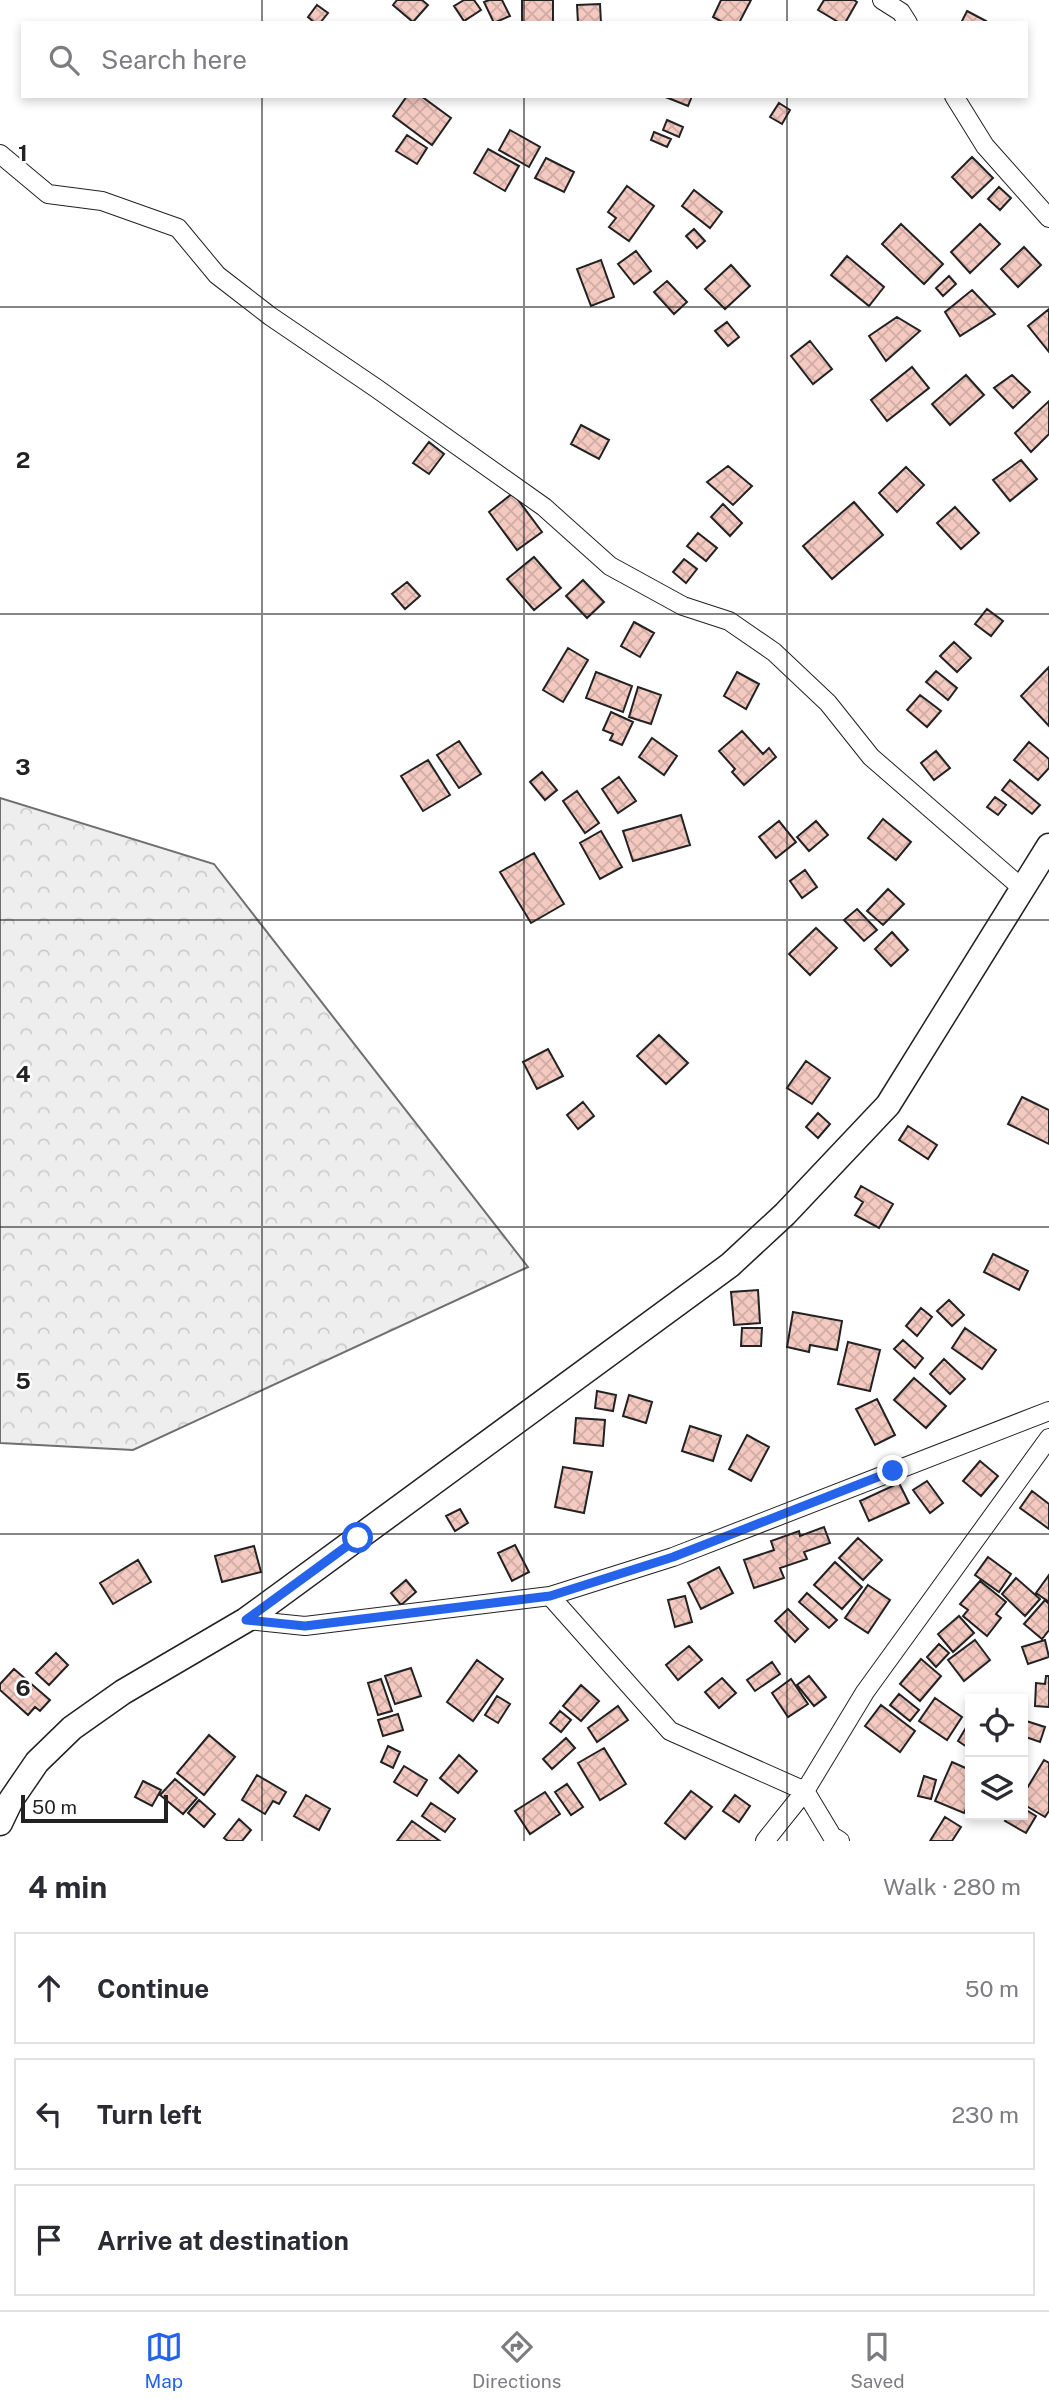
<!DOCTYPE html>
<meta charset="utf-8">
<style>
:root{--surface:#fff;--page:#f2f2f3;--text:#2b2b33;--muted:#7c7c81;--line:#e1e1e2;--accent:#2563eb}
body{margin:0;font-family:"Public Sans",sans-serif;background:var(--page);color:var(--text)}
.controls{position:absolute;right:21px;bottom:21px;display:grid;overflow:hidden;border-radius:0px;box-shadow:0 4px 10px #0003}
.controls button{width:63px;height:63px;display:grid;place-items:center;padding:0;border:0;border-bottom:2px solid var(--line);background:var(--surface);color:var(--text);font:35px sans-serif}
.scale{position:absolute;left:21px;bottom:18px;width:147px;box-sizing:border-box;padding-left:7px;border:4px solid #222;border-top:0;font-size:19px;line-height:24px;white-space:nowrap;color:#222;-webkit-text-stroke:5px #fff;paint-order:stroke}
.stop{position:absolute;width:21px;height:21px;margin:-16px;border:5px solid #2563eb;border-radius:50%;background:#fff}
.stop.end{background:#2563eb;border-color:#fff;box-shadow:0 2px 7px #0008}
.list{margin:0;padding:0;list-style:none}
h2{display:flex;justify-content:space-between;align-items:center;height:91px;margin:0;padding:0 28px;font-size:30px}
h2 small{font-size:23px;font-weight:400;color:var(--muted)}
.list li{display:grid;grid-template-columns:46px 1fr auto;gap:21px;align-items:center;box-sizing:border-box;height:112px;margin:0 14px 14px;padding:0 14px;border:2px solid var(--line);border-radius:0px}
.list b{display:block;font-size:26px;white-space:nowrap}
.list em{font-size:23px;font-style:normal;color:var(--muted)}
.icon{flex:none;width:38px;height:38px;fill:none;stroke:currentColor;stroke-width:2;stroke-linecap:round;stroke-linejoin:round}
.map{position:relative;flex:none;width:1049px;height:1841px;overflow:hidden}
.search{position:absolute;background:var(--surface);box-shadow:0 4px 10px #0003;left:21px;right:21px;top:21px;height:77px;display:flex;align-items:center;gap:18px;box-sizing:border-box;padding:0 24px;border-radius:0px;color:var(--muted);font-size:26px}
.sheet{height:469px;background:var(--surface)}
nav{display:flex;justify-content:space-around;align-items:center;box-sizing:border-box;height:98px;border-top:2px solid var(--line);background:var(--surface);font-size:19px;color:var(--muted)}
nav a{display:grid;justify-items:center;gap:4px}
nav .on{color:var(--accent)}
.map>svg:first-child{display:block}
.forest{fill:url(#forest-crowns);stroke:#6f6f6f;stroke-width:2}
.building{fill:url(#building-cross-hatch);stroke:#222;stroke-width:2}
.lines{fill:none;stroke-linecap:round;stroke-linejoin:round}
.street-casing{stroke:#222;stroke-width:20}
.secondary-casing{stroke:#222;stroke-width:27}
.street{stroke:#fff;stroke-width:18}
.secondary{stroke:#fff;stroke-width:24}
.route{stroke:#2563eb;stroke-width:9}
.grid{fill:none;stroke:#222;stroke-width:2;stroke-opacity:0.55}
.grid-label{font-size:23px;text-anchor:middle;font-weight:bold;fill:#222;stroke:#fff;stroke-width:5;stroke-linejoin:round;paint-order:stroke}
</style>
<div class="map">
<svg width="1049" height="1841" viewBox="0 0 1049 1841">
<defs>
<pattern id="forest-crowns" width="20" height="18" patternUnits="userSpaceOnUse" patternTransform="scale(1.75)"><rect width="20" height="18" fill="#eee"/><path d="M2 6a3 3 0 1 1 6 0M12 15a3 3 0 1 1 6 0" fill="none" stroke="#ccc"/></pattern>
<pattern id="building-cross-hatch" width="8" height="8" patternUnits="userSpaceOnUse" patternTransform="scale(1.75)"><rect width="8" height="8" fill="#f3c9c0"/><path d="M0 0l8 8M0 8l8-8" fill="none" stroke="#d0aca5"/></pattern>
</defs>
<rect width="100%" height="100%" fill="#fff"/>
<path class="forest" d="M0 798 214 864 528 1267 133 1450 0 1443Z"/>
<path class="building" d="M397 0H422L428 5 413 22 393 5Z
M464 0H474L481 10 464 21 454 6Z
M489 0H502L510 16 494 23 484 2Z
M522 0H553V23H522Z
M721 0H751L739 23H724L713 17Z
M824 0H854L857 2 845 23H840L818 10Z
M600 4 601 23H578L577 5Z
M317 5 328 13 320 23H315L308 17Z
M967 11 986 21 985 23H961Z
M407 96H421L451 118 432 145 393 116Z
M663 96H692L688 106Z
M779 103 790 110 782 124 770 117Z
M667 120 683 127 679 137 663 130Z
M510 130 540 147 529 167 499 150Z
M654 132 671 139 667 147 651 140Z
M407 135 427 148 417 164 396 151Z
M488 149 519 166 505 191 474 173Z
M972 157 993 178 972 198 952 177Z
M546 158 574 172 564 192 535 178Z
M627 186 654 206 629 241 609 227 616 218 608 212Z
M999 187 1011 198 1000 210 988 199Z
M694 190 722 212 710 228 682 206Z
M901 224 943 264 924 284 882 244Z
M980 224 1000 244 970 273 951 252Z
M694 229 705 241 697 248 686 236Z
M1024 247 1041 265 1018 287 1001 269Z
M636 251 651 271 634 284 618 264Z
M847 256 884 287 869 306 831 275Z
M601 260 614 297 591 306 577 269Z
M731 265 750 286 725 309 705 289Z
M949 276 956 284 943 296 936 288Z
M667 281 687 302 674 314 654 292Z
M972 290 995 314 960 336 945 312Z
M1049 309V352L1028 326Z
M897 317 920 331 886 361 869 336Z
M727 322 739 337 728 346 715 331Z
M810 341 832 369 813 384 791 356Z
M912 367 929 388 887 421 871 400Z
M966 375 984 395 950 425 932 404Z
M1012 375 1030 392 1013 408 994 388Z
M1049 401V434L1031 452 1015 433Z
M581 425 609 440 599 459 571 444Z
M429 442 444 454 429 474 413 463Z
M1021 460 1037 479 1010 501 993 480Z
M728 466 752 486 733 505 707 482Z
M906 467 924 485 897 512 879 493Z
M513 493 542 532 517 550 489 512Z
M854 502 883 535 832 579 803 546Z
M723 504 742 523 730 536 711 517Z
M955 507 979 533 961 549 937 523Z
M698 533 717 548 706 561 687 546Z
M534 557 561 588 534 610 507 579Z
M684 559 697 569 686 583 673 572Z
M583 580 604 602 587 618 566 596Z
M407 582 420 596 405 609 392 594Z
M987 609 1003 621 991 636 975 624Z
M634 622 654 633 640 657 621 646Z
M954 642 971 658 957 672 940 656Z
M568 648 588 660 563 702 543 690Z
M1049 667V726L1021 696Z
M936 671 957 688 948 700 926 682Z
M596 672 632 686 623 712 586 698Z
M737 672 759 684 746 709 724 696Z
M638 687 661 695 651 724 629 717Z
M920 695 941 711 927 727 907 710Z
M611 712 633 722 622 745 610 740 613 734 603 730Z
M742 731 763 754 769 748 776 757 744 785 732 772 735 769 719 751Z
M652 738 677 756 664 775 639 757Z
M459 741 481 774 459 788 437 755Z
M1029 742 1049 759V768L1038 780 1014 760Z
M936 751 950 768 934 780 921 763Z
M428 760 450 795 423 811 401 776Z
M542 772 557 790 545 800 530 782Z
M619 777 636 801 618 813 602 789Z
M1010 780 1040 805 1032 814 1002 790Z
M577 791 599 823 585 833 563 801Z
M995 797 1006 805 998 815 987 807Z
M681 815 690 845 633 861 623 831Z
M883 819 911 842 896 860 868 838Z
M779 821 796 842 776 858 759 837Z
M816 821 828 835 809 851 797 837Z
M601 831 622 867 600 879 580 843Z
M534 853 564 904 531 923 500 872Z
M805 870 817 887 802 898 790 881Z
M888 889 904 904 883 925 867 911Z
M857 909 877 930 864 941 844 920Z
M816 928 837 948 810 975 789 954Z
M892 932 908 950 891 966 875 949Z
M659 1035 688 1063 666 1084 637 1056Z
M548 1049 563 1076 537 1089 523 1062Z
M806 1061 830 1078 812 1104 787 1088Z
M1022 1097 1049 1110V1144L1008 1124Z
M583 1102 594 1116 578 1129 567 1115Z
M818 1113 830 1124 818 1138 806 1127Z
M908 1126 937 1145 928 1159 899 1140Z
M861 1186 893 1204 879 1228 855 1215 863 1202 855 1197Z
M993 1254 1028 1271 1019 1290 984 1272Z
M758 1290 760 1323 734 1325 731 1292Z
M949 1300 964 1315 952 1326 937 1311Z
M921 1308 932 1317 917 1336 906 1326Z
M793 1312 842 1321 837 1350 810 1345 809 1352 787 1347Z
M742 1328H762L761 1346H741Z
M965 1328 996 1350 982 1369 952 1348Z
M903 1340 923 1358 915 1368 894 1349Z
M848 1342 880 1350 870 1391 838 1384Z
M944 1359 965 1379 950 1394 930 1374Z
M914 1378 946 1406 926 1428 894 1400Z
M597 1391 616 1395 613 1411 595 1408Z
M629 1395 652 1402 646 1423 623 1416Z
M877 1399 895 1435 875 1445 856 1409Z
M576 1418 605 1420 603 1446 574 1443Z
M690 1426 721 1436 713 1461 682 1451Z
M747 1435 769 1447 751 1481 729 1469Z
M980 1461 998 1476 981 1496 963 1481Z
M563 1467 592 1472 584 1513 555 1507Z
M927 1481 943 1503 930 1513 913 1490Z
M899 1483 909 1503 869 1521 860 1501Z
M1032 1491 1049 1504V1529L1020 1508Z
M460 1509 468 1523 455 1531 446 1516Z
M824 1527 830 1543 804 1552 807 1559 780 1568 784 1578 754 1588 744 1560 774 1550 771 1541 799 1531 800 1536Z
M858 1538 882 1560 863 1580 839 1558Z
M515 1545 529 1572 512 1581 498 1553Z
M254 1546 261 1572 222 1582 215 1556Z
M988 1557 1011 1574 999 1592 975 1575Z
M138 1560 151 1582 113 1604 100 1583Z
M835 1562 862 1587 842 1609 814 1585Z
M719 1567 733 1593 701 1609 688 1583Z
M1049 1575V1602L1036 1593Z
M1016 1578 1040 1599 1025 1616 1002 1594Z
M406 1580 416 1592 401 1605 391 1593Z
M980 1581 1006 1602 996 1614 1001 1618 987 1636 963 1616 968 1610 960 1604Z
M868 1585 890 1600 868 1633 845 1618Z
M807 1593 837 1620 829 1628 799 1602Z
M685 1596 692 1622 675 1627 668 1600Z
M1045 1600 1049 1604V1630L1042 1639 1024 1624Z
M788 1609 808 1629 795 1642 775 1621Z
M959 1616 974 1633 953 1652 938 1634Z
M975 1640 990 1660 964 1681 948 1660Z
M1045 1640 1049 1657 1028 1664 1022 1647Z
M939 1644 949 1653 936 1667 927 1657Z
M689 1646 702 1660 678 1680 666 1665Z
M56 1653 68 1665 49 1685 36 1673Z
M921 1659 941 1676 920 1701 900 1684Z
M477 1660 503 1679 473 1721 447 1702Z
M772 1662 780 1674 755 1691 747 1680Z
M411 1668 421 1696 395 1704 385 1676Z
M14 1669 50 1700 40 1711 35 1707 28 1715 0 1690V1684Z
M809 1676 826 1697 814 1706 797 1685Z
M1046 1676H1049V1707L1035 1706 1036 1683 1045 1684Z
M722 1678 736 1693 719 1708 705 1692Z
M381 1679 392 1711 378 1715 368 1683Z
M791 1679 808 1704 788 1717 772 1693Z
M581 1685 599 1701 581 1721 563 1706Z
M899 1694 919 1710 910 1721 890 1705Z
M497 1696 510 1704 498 1723 485 1715Z
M935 1698 962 1717 947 1740 919 1721Z
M881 1705 915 1731 900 1752 865 1726Z
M618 1706 628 1720 597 1742 588 1728Z
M560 1711 571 1720 561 1732 550 1723Z
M398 1714 403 1730 383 1736 378 1720Z
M1023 1720 1045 1727 1040 1742 1023 1736Z
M970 1721V1749L958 1741Z
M209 1735 235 1757 204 1795 177 1773Z
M566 1738 575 1748 552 1769 543 1759Z
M388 1746 400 1752 393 1768 381 1762Z
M604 1748 626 1784 600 1800 578 1763Z
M459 1755 477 1771 458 1793 440 1778Z
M1044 1760 1049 1763V1811L1045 1817 1023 1804V1795Z
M952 1762 970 1770V1800L964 1813 935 1801Z
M404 1766 427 1780 417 1796 394 1782Z
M257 1775 286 1792 279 1804 273 1801 265 1814 242 1800Z
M924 1776 936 1780 931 1799 918 1796Z
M175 1779 197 1798 183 1814 160 1795Z
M143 1781 161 1790 152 1806 135 1797Z
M567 1784 583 1807 571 1815 555 1792Z
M691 1791 712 1807 685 1839 665 1823Z
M545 1792 560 1814 530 1834 515 1811Z
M306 1795 330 1809 319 1830 294 1816Z
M735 1795 750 1806 739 1822 723 1811Z
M199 1800 215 1814 204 1827 188 1813Z
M431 1803 455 1819 445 1832 422 1816Z
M1023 1808 1036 1816 1026 1833 1005 1821 1009 1815H1023Z
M945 1817 961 1827 952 1841H930Z
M239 1819 251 1830 242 1841H228L224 1838Z
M412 1821 440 1841H397Z"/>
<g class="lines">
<g class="street-casing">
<path id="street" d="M882 0 901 12 908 23
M954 96 985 146 1049 218
M0 154 48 194 102 201 178 228 217 275 270 316 376 388 544 507 610 566 683 606 729 621 774 652 828 703 871 757 1023 889
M550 1596 670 1731 805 1791 832 1836 840 1841
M246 1620 305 1626 550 1596 673 1557 1049 1411
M765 1841 805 1791 865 1692 1049 1438"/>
</g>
<g class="secondary-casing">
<path id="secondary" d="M0 1823 11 1800 37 1762 72 1728 123 1692 246 1620 730 1265 785 1214 888 1105 1049 846"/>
</g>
<use href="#street" class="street"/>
<use href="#secondary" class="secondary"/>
</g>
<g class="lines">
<path class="route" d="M358 1538 246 1620 305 1626 550 1596 673 1557 893 1471"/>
</g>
<path class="grid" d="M262 0V23M524 0V23M787 0V23M262 96V1841M524 96V1841M787 96V1841M0 307H1049M0 614H1049M0 920H1049M0 1227H1049M0 1534H1049"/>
<g class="grid-label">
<text x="23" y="161">1</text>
<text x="23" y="468">2</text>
<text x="23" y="775">3</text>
<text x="23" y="1082">4</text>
<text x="23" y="1389">5</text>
<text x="23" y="1696">6</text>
</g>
</svg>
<div class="controls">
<button><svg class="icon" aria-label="locate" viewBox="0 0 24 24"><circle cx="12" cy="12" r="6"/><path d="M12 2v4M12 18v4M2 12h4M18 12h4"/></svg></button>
<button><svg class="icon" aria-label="layers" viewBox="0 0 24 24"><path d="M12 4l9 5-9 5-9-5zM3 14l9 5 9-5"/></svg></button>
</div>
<div class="scale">50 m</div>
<div class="stop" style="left:358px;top:1538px"></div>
<div class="stop end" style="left:893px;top:1471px"></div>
<div class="search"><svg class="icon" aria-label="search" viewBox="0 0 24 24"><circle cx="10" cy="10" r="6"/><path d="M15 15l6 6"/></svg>Search here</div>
</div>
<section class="sheet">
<h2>4 min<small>Walk · 280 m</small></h2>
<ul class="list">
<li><svg class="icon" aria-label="ahead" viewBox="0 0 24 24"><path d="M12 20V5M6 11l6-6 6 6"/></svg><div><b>Continue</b></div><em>50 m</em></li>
<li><svg class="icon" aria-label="left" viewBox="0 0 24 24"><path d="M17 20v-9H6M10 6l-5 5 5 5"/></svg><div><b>Turn left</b></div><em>230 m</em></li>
<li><svg class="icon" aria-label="arrive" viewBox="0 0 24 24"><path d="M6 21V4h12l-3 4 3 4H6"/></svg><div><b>Arrive at destination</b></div></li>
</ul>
</section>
<nav>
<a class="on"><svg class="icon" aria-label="map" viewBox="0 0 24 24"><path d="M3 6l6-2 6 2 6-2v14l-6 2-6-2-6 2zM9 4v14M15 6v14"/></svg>Map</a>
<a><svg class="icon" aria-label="directions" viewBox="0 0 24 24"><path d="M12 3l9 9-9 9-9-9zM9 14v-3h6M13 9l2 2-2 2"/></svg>Directions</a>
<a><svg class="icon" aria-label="saved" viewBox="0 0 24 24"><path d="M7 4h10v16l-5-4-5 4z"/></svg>Saved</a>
</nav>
